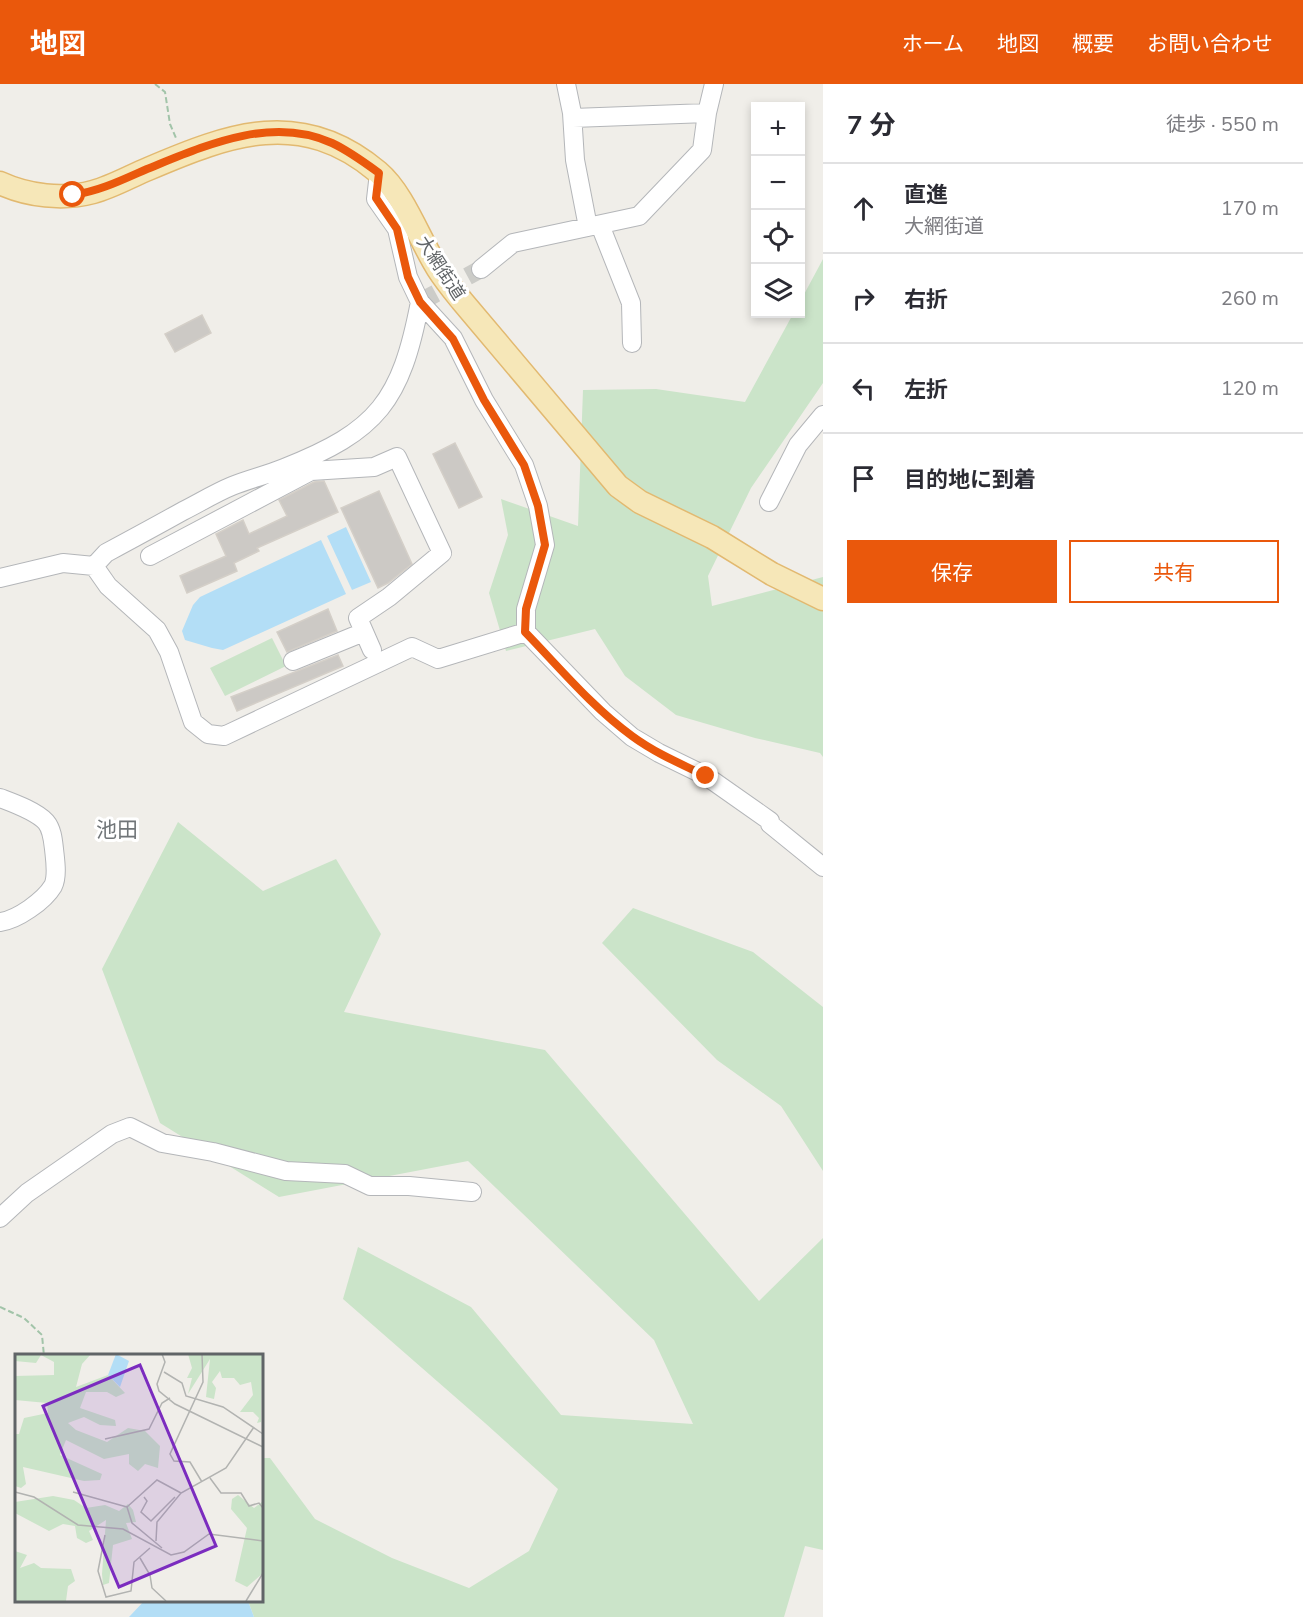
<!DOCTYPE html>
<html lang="ja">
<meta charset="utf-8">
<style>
:root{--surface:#fff;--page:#f7f7f7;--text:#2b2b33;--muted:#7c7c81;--line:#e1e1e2;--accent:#ea580c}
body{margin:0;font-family:"Nunito Sans","Noto Sans JP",sans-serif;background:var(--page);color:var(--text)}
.controls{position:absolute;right:18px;top:18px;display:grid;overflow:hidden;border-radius:0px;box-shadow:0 3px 9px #0003}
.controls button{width:54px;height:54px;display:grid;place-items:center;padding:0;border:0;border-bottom:2px solid var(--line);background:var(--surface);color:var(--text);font:30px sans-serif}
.stop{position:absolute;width:18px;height:18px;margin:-14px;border:4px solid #ea580c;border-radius:50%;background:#fff}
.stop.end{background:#ea580c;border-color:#fff;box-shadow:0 2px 6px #0008}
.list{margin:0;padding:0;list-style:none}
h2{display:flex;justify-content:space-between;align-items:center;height:78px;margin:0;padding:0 24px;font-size:26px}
h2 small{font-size:20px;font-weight:400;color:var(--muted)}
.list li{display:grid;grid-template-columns:39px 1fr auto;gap:18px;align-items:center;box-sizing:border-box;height:90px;padding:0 24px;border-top:2px solid var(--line)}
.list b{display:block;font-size:22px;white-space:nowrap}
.list p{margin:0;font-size:20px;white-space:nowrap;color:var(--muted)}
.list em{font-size:20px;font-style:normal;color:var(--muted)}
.actions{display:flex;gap:12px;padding:18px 24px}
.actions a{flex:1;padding:14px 0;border:2px solid var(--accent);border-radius:0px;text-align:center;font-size:21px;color:var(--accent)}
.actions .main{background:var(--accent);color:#fff}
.icon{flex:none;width:33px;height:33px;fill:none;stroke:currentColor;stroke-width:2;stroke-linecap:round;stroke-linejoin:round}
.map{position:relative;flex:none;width:823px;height:1533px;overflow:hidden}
header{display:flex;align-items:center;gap:36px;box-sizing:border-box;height:84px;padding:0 30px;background:var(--accent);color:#fff}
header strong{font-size:28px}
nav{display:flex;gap:33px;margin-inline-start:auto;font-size:21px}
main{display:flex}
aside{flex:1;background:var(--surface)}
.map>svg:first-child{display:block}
.green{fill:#cbe4c9}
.water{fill:#b3def6}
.building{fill:#ccc9c5;stroke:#d4cfc8;stroke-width:1.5}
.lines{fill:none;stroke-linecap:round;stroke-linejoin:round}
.minor-tunnel{stroke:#ccccc8;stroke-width:18;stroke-dasharray:18 9;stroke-linecap:butt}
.minor-casing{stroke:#b4b6b9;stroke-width:20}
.major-casing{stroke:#e2b970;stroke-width:25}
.path{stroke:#a2c4a9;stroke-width:2;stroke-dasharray:6 3;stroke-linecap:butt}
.minor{stroke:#fff;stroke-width:18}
.major{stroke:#f6e7b8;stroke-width:22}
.route{stroke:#ea580c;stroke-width:8}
.labels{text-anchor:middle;stroke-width:6;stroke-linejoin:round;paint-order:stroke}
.street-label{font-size:18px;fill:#606467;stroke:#fff}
.quarter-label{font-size:21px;fill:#717679;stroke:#fff}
.inset-road{fill:none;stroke:#b2b3b1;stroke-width:1.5}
.view{fill:#7b2cbf;fill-opacity:0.15;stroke:#7b2cbf;stroke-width:3}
.inset-edge{fill:none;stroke:#606467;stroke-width:3}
</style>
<header>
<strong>地図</strong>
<nav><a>ホーム</a><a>地図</a><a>概要</a><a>お問い合わせ</a></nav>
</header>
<main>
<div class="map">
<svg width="823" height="1533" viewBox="0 0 823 1533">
<rect width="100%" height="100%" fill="#f0eee9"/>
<path class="green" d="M823 175V299L751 404 708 492 712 522 823 493V673L820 669 755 654 676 631 625 592 595 545 506 567 489 509 508 451 501 415 578 442 583 306 656 305 745 318 793 230H800L801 216Z
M272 554 286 582 225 612 210 584Z
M178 738 263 807 336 775 381 850 344 928 545 966 759 1217 823 1154V1466L805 1462 784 1533H254L248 1517 261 1516V1374H270L315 1435 392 1474 469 1504 529 1467 558 1405 485 1339 343 1215 358 1163 471 1223 561 1331 693 1340 654 1256 468 1077 279 1113 160 1039 102 885Z
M633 824 753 868 823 923V1087L781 1022 717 976 602 859Z"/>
<path class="water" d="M346 443 371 498 352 506 327 452Z
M321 456 346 510 223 566 212 564 185 556 182 547 193 521 200 513Z
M145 1516 248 1517 254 1533H129Z"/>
<path class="building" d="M202 231 211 249 175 268 165 250Z
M455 359 482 413 459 424 433 370Z
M324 397 338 428 257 464 259 467 234 479 237 487 187 509 180 492 226 472 216 450 243 436 249 450 287 432 279 416 314 398Z
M379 407 412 480 388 499 378 504 341 424Z
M328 525 337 547 287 568 277 548Z
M338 571 343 582 237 627 231 613Z"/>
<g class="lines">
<path class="minor-tunnel" d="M420 218 481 185"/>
<g class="minor-casing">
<path id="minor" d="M566 0 572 29 575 76 588 143
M573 34 707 29
M379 89 376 115 397 145 408 193 420 218 453 254 484 316 524 381 538 422 545 461 526 525V548L603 628 632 653 659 669 706 692 770 737V740L823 783
M600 141 631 219 632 259
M481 185 513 159 639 132 702 66 707 29 714 0
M769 418 798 361 823 331
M150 472 311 387 374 383 397 373 442 469 389 513 358 534 372 566
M94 482 106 469C132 455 158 441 183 427 199 419 215 409 232 402 249 395 267 391 284 384 378 347 401 317 420 218
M0 494 63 479 94 482 108 502 157 546 169 568 193 638 208 650 224 652 412 563 438 575 526 548
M293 577 364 548
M0 714C13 719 36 727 46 738 52 745 53 756 54 765 55 775 58 792 53 802 44 817 17 836 0 838
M0 1134 27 1109 112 1050 130 1043 162 1059 213 1068 286 1087 345 1090 370 1102H409L472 1108"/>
</g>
<g class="major-casing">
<path id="major" d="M0 99C28 112 63 116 93 108 112 103 131 92 148 85 230 50 301 23 378 88 404 110 419 155 438 185 445 196 454 207 462 217L618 402 640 418 712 453 772 490 823 515"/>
</g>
<path class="path" d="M155 0 165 8 170 40 176 54
M0 1223 24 1234 42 1251 44 1272"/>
<use href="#minor" class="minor"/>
<use href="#major" class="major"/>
</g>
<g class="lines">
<path class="route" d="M73 111C100 107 122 96 147 85 204 62 271 31 332 59 349 67 364 78 379 89L376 114 397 145 408 193 420 218 453 255 484 316 524 381 538 422 545 461 526 525 525 548C559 583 592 623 632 652 655 669 681 680 706 692"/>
</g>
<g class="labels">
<g class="street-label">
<text transform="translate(441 184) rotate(57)" y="6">大網街道</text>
</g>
<g class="quarter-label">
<text x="117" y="753">池田</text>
</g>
</g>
<g transform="translate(15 1270)">
<rect width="248" height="248" fill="#f0eee9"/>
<path d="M0 0H76L67 10 61 33 93 21 110 39 101 43 92 38H71L65 54 100 66 101 72 85 71 69 63 53 69 61 76 92 88 113 74 130 77 145 92 143 114 130 110 123 117 114 110V100L89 105 51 86 45 101 87 120 85 126 69 127 8 113 11 130 6 134 0 132V80H4L9 64 33 59 32 49 0 46V22L39 21V8L26 1 21 9 0 7ZM173 0H247L246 68 242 69 244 64 238 58H225L238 41 236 28 225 31 219 24H207L205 17 197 28 201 34 199 45 191 43 195 5 173 40 177 24H172L177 14ZM223 141 239 154 247 148V220L232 233 220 227 232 174 216 155 217 145ZM38 142 59 146 71 154 90 151 104 157 113 150 118 156 121 168 111 169 117 185 98 191 94 229 88 231 87 220 91 166 74 177 78 186 71 189 62 184 60 172 48 170 34 177 0 159V148ZM0 197 12 201 5 214 19 209 26 214 56 215 60 227 53 232 51 247H0Z" fill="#cbe4c9"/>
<path d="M101 0 114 7 105 33 93 21Z" fill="#b3def6"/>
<path class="inset-road" d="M147 0 150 8 142 30 144 37 160 50 248 93M187 0 188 28 155 100 159 107 175 108 187 128M149 18 167 29 171 42 208 53 248 80M90 85 134 75 147 49 155 44M195 124 206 139H226L234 152 244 149 248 154M0 138 19 143 63 171 108 175 156 201 169 198 194 180 248 187M58 138 112 153M129 143 132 147 126 158 136 167 160 143M112 153 142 126 166 139M112 153 117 169 147 194M90 181 83 217 91 243 116 237 119 208 135 194M141 187 142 168 166 139 211 114 239 73M125 204 135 221 137 234 151 247M231 247 248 219"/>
<path class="view" d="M125 11 201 192 104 233 28 52Z"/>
<rect width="248" height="248" class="inset-edge"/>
</g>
</svg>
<div class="controls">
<button>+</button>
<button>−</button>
<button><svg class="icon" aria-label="locate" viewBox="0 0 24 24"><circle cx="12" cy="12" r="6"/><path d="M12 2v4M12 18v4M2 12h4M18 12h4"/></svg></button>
<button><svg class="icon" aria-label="layers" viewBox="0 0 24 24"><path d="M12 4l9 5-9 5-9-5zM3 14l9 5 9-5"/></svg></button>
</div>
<div class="stop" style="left:73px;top:111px"></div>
<div class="stop end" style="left:706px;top:692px"></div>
</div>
<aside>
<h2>7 分<small>徒歩 · 550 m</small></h2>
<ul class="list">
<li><svg class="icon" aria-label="ahead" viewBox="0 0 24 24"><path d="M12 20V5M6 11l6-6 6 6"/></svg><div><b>直進</b><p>大網街道</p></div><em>170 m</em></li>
<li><svg class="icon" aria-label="right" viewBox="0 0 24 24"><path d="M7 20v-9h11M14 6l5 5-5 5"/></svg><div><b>右折</b></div><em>260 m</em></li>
<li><svg class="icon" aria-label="left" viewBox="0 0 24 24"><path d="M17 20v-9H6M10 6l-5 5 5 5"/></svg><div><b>左折</b></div><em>120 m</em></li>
<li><svg class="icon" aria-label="arrive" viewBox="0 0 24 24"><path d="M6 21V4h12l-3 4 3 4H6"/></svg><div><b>目的地に到着</b></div></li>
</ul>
<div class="actions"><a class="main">保存</a><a>共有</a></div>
</aside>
</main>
